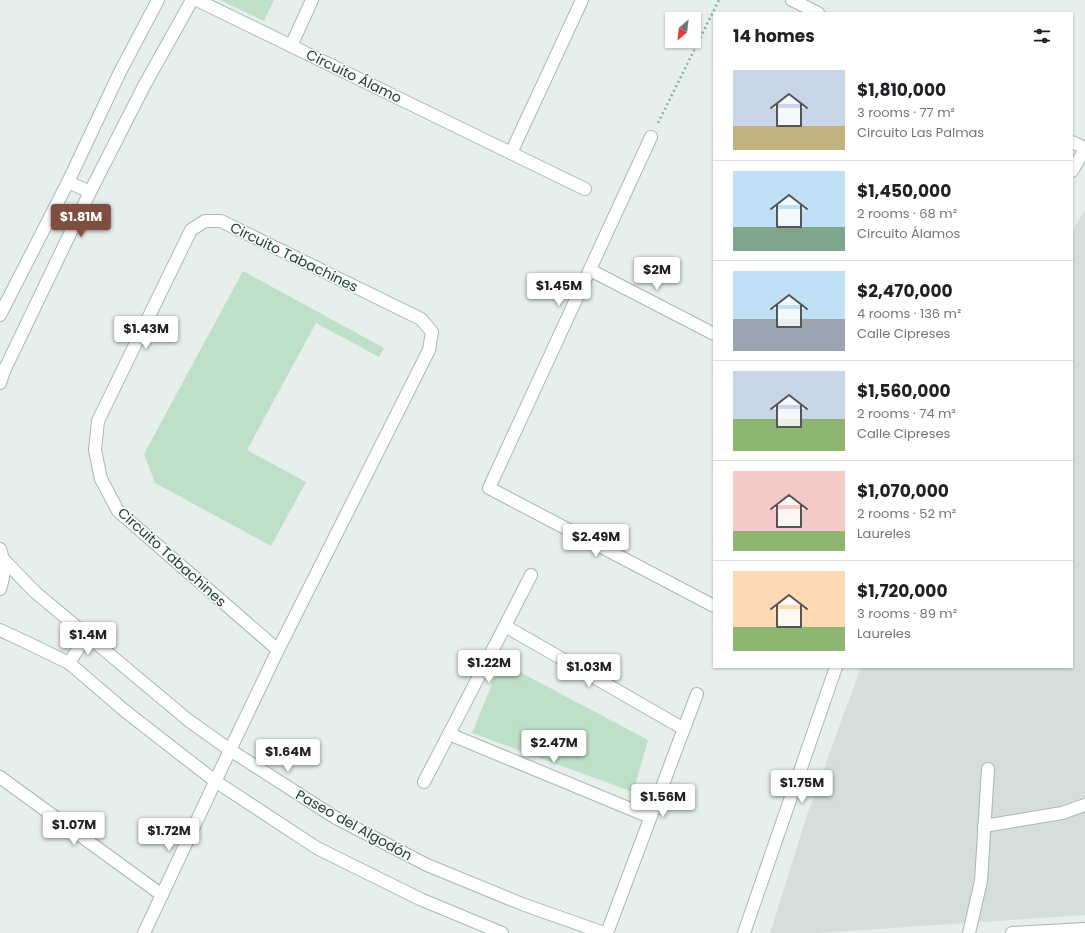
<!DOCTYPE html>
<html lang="en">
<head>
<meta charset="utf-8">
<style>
  body { margin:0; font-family:Poppins,sans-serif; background:#f6f6f6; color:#202124; height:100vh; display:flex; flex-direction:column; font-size:15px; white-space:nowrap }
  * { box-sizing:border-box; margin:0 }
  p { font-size:13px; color:#757577 }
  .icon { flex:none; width:22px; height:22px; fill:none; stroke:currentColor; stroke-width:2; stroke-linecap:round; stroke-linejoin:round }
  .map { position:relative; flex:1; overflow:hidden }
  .details { position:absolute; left:713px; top:12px; width:360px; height:656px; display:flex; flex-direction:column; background:#fff; border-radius:0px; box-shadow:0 1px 3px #0004 }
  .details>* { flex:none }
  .needle { width:26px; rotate:208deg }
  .buttons { position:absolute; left:665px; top:12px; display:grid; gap:8px }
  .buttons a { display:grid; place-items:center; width:36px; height:36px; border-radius:0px; background:#fff; box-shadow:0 1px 3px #0004; font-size:20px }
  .price { position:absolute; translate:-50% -34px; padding:0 9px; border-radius:4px; background:#fff; color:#222; font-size:13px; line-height:26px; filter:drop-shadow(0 1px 2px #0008) }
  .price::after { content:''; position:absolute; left:50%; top:24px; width:12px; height:9px; margin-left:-6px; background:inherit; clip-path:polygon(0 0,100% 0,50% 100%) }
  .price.on { background:#7f4e3f; color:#fff }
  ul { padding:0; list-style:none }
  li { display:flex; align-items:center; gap:12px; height:100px; padding:0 20px }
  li+li { border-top:1px solid #e0e0e0 }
  li span { display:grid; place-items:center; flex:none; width:112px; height:80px; border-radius:0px; color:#555 }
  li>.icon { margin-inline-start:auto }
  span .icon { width:48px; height:48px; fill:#fffc; stroke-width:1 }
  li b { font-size:17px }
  h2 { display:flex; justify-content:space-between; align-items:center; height:48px; padding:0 20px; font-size:17px }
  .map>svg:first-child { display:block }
  .built { fill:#d4dfda }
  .green { fill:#bfe0c8 }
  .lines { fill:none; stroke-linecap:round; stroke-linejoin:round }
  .minor-casing { stroke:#a8b8b2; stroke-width:14 }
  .path { stroke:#86b3a5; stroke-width:2.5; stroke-dasharray:2 3; stroke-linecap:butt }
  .minor { stroke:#fff; stroke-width:12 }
  .labels { text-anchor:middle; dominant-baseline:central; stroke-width:3; stroke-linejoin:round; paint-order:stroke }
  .street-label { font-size:14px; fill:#24423a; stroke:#f7fbf9 }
</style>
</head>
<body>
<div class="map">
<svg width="1085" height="933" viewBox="0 0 1085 933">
  <rect width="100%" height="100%" fill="#e6efeb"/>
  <path class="built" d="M1085 210V915L819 933H770L807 815 861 667H1072V231Z"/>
  <g class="green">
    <path d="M220 0H274L264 21Z"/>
    <path d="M243 271 384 348 379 357 316 323 247 450 306 482 271 546 155 483 144 454Z"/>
    <path d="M501 662 648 740 633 792 472 733Z"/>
  </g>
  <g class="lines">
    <defs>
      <g id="minor">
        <path d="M197 0 511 153 582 0"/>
        <path d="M792 0 818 13"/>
        <path d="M291 46 312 0"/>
        <path d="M651 137 489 488 714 606"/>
        <path d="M1072 142 1085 148"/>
        <path d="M511 153 585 189"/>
        <path d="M1072 171 1085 149"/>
        <path d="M68 182 90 192"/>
        <path d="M590 270 714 334"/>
        <path d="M0 315 68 182 119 74 158 0"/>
        <path d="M0 383 4 371 90 192 144 86 192 0"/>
        <path d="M0 549C5 564 5 574 0 589"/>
        <path d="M4 560 35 592 188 720 230 750 336 818 427 865 522 904 604 933"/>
        <path d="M505 626 684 729"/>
        <path d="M0 630 30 644 69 663 125 711 215 781 317 848 420 899 502 933"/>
        <path d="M69 663 87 635"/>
        <path d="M449 734 650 817"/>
        <path d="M0 777 162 895"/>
        <path d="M424 782 505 626 531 575"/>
        <path d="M984 826 1062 813 1085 805"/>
        <path d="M144 933 230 750 278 650 429 350 432 332 421 319 221 221H205L191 230 98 421 95 450 101 479 118 511 278 650"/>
        <path d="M607 933 697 694"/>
        <path d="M744 933 836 667"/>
        <path d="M969 933 981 881 988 769"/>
        <path d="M1012 933 1085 929"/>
      </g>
    </defs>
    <use href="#minor" class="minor-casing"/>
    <path class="path" d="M658 123 719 0"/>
    <use href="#minor" class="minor"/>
  </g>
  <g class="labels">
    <g class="street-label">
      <text transform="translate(354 76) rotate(26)">Circuito Álamo</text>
      <text transform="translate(294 257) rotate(26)">Circuito Tabachines</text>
      <text transform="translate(172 557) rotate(42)">Circuito Tabachines</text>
      <text transform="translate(354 825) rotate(29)">Paseo del Algodón</text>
    </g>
  </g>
</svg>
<div class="buttons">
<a><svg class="needle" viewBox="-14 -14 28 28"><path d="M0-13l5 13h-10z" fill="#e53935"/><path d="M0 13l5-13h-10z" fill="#757577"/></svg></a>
</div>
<b class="price on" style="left:81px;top:238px">$1.81M</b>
<b class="price" style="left:657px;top:291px">$2M</b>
<b class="price" style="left:559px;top:307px">$1.45M</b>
<b class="price" style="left:146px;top:350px">$1.43M</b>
<b class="price" style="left:596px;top:558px">$2.49M</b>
<b class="price" style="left:88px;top:656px">$1.4M</b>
<b class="price" style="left:489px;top:684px">$1.22M</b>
<b class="price" style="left:589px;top:688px">$1.03M</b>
<b class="price" style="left:554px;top:764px">$2.47M</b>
<b class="price" style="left:288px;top:773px">$1.64M</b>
<b class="price" style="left:802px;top:804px">$1.75M</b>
<b class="price" style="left:663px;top:818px">$1.56M</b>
<b class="price" style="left:74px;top:846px">$1.07M</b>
<b class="price" style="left:169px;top:852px">$1.72M</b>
<section class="details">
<h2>14 homes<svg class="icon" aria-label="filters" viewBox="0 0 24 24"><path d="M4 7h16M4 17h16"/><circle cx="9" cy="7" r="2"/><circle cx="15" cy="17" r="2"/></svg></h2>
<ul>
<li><span style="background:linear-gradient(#c9d6e8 70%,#c2b280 0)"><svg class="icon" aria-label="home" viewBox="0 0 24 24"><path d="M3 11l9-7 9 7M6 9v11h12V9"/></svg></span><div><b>$1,810,000</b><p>3 rooms · 77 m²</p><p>Circuito Las Palmas</p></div></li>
<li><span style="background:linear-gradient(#bfe0f5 70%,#7fa58c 0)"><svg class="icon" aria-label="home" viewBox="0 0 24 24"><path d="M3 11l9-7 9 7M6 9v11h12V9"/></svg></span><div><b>$1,450,000</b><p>2 rooms · 68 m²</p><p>Circuito Álamos</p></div></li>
<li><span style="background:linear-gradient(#bfe0f5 60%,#9aa5b1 0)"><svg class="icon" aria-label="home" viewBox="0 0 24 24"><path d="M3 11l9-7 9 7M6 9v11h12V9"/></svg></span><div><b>$2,470,000</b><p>4 rooms · 136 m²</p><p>Calle Cipreses</p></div></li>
<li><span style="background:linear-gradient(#c9d6e8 60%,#8fb573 0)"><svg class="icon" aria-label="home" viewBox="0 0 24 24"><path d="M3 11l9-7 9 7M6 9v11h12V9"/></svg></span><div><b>$1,560,000</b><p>2 rooms · 74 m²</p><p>Calle Cipreses</p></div></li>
<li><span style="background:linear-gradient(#f6c9c9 75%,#8fb573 0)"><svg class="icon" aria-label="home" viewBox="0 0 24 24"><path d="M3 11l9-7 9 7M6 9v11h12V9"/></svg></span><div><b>$1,070,000</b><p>2 rooms · 52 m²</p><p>Laureles</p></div></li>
<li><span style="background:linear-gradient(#ffd9b3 70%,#8fb573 0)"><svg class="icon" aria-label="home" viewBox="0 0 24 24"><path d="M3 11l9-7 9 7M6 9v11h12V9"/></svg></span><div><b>$1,720,000</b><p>3 rooms · 89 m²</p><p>Laureles</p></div></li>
</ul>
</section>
</div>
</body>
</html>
